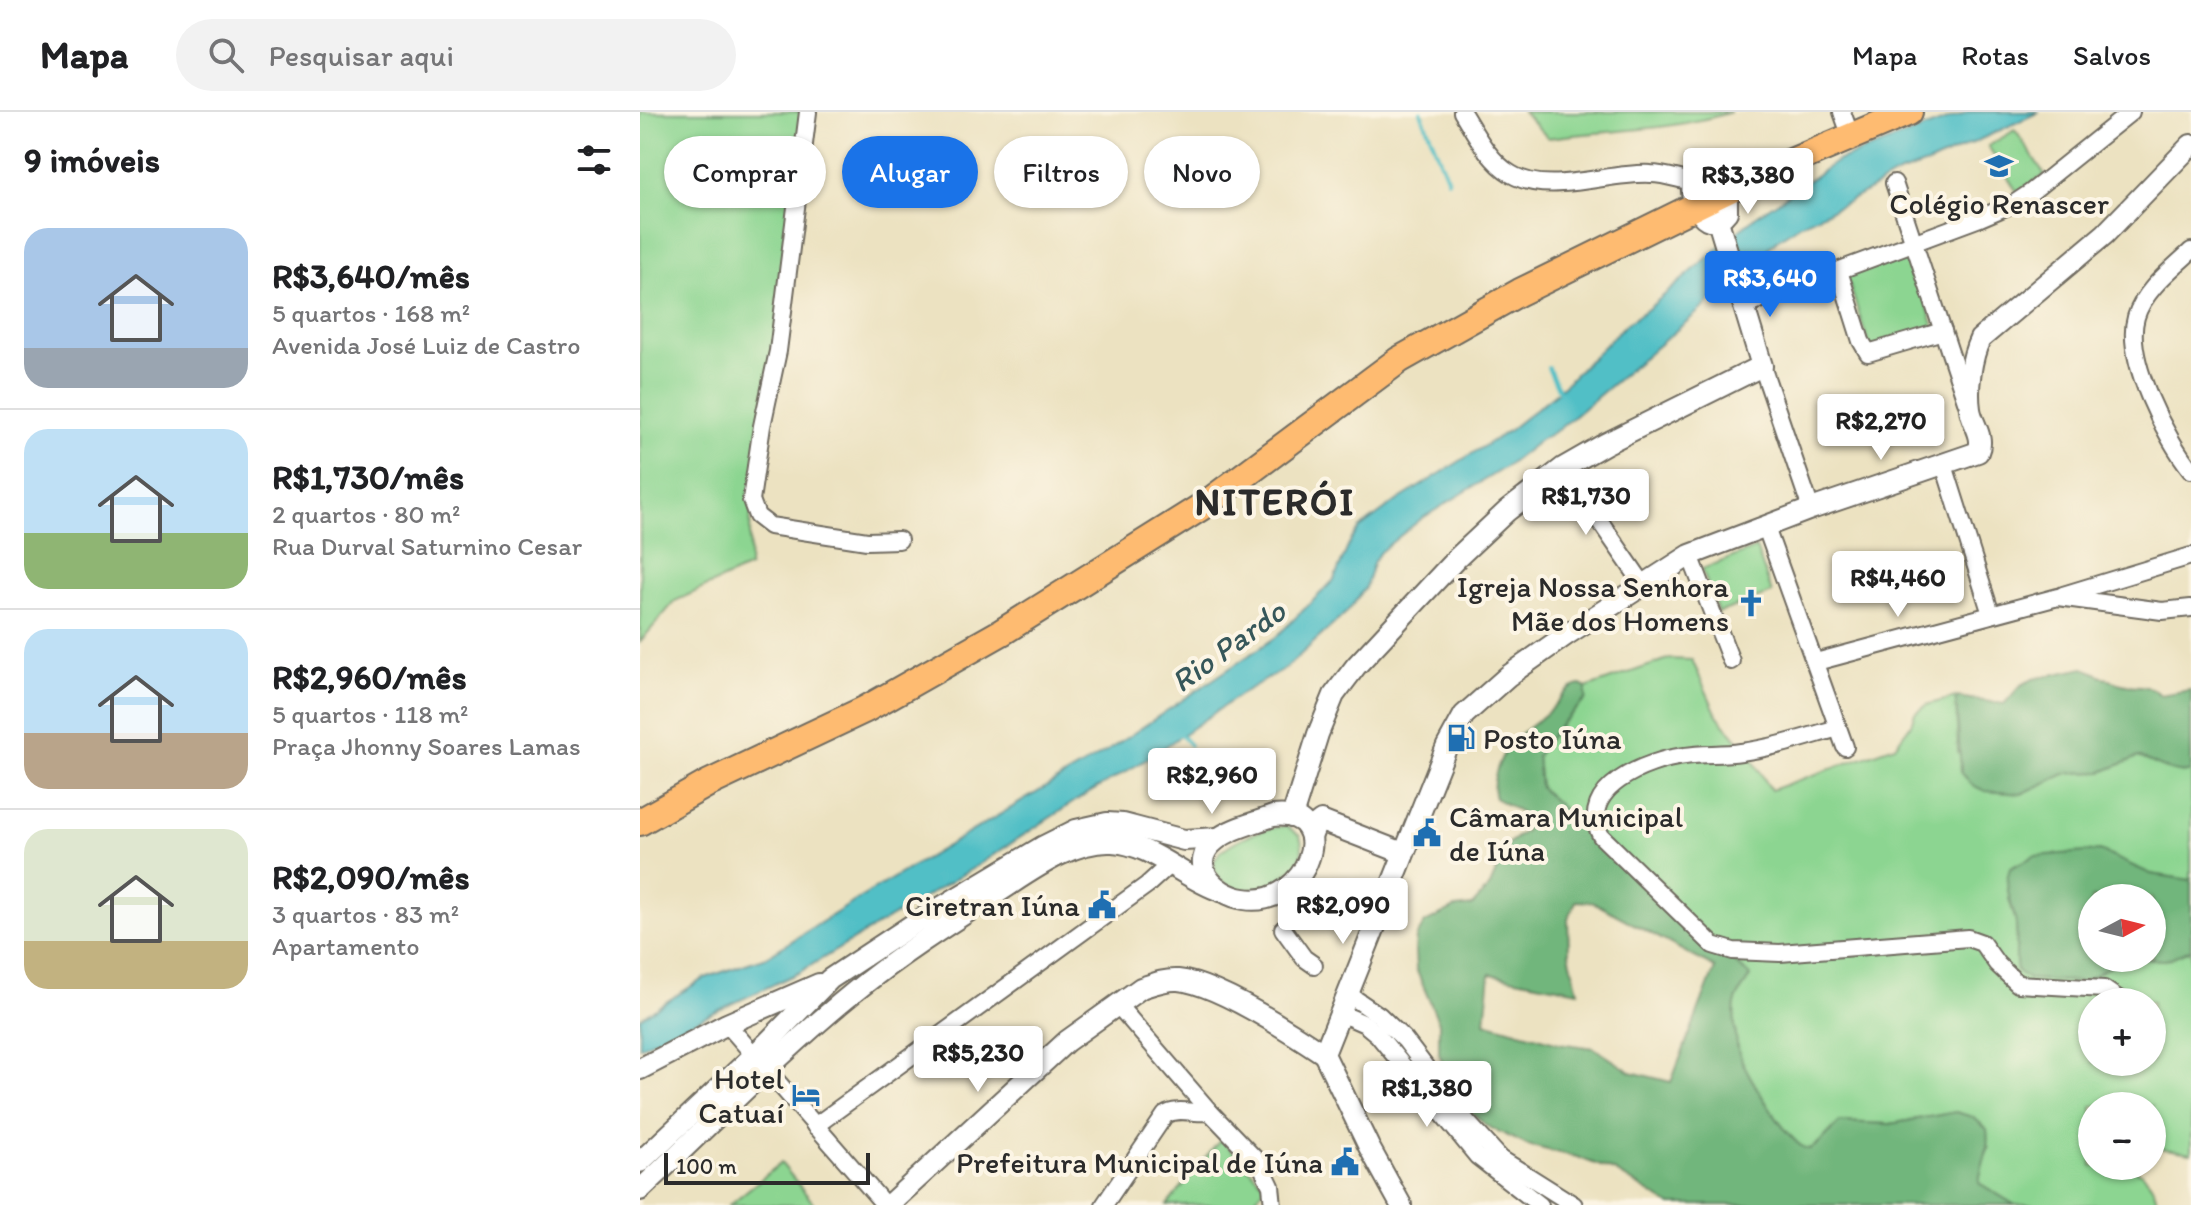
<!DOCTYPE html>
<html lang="pt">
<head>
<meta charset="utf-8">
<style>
  body { margin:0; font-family:Itim,sans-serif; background:#f2f2f2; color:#202124; height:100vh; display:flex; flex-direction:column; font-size:30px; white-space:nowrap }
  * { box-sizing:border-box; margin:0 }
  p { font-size:26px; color:#757577 }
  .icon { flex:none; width:44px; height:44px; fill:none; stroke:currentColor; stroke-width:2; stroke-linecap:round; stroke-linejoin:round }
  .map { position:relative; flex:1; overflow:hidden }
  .sheet { display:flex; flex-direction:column; background:#fff; width:640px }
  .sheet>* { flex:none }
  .banner { position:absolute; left:24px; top:24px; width:760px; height:72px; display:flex; gap:16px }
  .needle { width:52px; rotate:83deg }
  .buttons { position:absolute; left:1438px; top:772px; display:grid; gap:16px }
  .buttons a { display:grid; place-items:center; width:88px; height:88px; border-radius:50%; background:#fff; box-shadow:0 2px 6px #0004; font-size:40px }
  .scale { position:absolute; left:24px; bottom:20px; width:206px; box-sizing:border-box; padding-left:8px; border:4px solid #2b2b2b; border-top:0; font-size:22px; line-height:28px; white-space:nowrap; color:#2b2b2b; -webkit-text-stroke:6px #fcf5e5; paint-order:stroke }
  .price { position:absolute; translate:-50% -68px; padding:0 18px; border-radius:8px; background:#fff; color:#222; font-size:26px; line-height:52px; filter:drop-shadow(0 2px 4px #0008) }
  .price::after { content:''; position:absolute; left:50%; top:48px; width:24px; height:18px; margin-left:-12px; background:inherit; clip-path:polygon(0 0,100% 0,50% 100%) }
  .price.selected { background:#1a73e8; color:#fff }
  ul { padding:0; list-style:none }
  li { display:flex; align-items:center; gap:24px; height:200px; padding:0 24px }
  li+li { border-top:2px solid #e0e0e0 }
  li span { display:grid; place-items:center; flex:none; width:224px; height:160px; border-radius:24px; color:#555 }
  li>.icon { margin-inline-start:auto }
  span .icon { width:96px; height:96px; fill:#fffc; stroke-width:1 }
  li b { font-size:34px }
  h2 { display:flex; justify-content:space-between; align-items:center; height:96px; padding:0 24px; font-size:34px }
  .pill { padding:0 28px; border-radius:36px; background:#fff; box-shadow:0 2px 6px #0004; font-size:28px; line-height:72px }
  .pill.selected { background:#1a73e8; color:#fff }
  header { display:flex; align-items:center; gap:48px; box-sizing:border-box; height:112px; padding:0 40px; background:#fff; border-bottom:2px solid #e0e0e0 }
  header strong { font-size:38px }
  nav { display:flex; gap:44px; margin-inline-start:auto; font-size:28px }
  .search { width:560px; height:72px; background:#f2f2f2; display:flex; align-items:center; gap:20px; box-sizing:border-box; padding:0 28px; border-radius:44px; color:#757577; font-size:30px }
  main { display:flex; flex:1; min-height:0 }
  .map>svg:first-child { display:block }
  .green { fill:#8cd591; stroke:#5c805e; stroke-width:2; fill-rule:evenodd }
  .forest { fill:#71b67b; stroke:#4e7053; stroke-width:2; fill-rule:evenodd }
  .water { fill:#51bfc6; stroke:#3e7578; stroke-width:2 }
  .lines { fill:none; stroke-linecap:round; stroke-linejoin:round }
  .stream { stroke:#51bfc6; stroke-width:4 }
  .minor-casing { stroke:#6f6b60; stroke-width:20 }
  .tertiary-casing { stroke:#6f6b60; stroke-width:24 }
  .primary-casing { stroke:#6f6b60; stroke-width:30 }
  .minor { stroke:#fff; stroke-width:16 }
  .tertiary { stroke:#fff; stroke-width:20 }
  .primary { stroke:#febb71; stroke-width:26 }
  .labels { text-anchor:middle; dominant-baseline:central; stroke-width:8; stroke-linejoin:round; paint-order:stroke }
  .poi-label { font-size:30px; fill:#2b2b2b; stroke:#fcf5e5; text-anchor:end }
  .water-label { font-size:32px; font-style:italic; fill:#36575a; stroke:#fcf5e5 }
  .district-label { font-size:38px; font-weight:bold; letter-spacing:2px; fill:#2b2b2b; stroke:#fcf5e5 }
</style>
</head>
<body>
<header>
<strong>Mapa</strong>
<div class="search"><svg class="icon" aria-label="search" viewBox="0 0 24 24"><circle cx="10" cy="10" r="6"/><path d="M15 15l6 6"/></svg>Pesquisar aqui</div>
<nav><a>Mapa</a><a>Rotas</a><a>Salvos</a></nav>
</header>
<main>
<section class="sheet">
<h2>9 imóveis<svg class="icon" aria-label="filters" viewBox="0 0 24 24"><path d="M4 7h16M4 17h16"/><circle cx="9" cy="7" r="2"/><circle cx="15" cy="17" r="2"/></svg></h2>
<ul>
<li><span style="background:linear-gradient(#a9c7e8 75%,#9aa5b1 0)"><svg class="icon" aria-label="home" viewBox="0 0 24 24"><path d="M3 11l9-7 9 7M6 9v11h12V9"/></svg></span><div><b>R$3,640/mês</b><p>5 quartos · 168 m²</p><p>Avenida José Luiz de Castro</p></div></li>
<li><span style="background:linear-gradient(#bfe0f5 65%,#8fb573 0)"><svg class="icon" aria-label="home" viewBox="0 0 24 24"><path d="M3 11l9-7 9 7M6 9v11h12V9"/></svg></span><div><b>R$1,730/mês</b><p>2 quartos · 80 m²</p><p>Rua Durval Saturnino Cesar</p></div></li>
<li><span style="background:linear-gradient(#bfe0f5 65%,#b9a48a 0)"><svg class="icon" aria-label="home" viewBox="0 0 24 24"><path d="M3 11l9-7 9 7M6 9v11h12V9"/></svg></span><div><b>R$2,960/mês</b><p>5 quartos · 118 m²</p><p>Praça Jhonny Soares Lamas</p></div></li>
<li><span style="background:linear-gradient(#dfe7d0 70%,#c2b280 0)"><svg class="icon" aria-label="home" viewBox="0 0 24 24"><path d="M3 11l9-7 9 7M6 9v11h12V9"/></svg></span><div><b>R$2,090/mês</b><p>3 quartos · 83 m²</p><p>Apartamento</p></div></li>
</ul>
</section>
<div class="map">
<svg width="1551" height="1093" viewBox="0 0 1551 1093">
  <rect width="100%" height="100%" fill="#fcf5e5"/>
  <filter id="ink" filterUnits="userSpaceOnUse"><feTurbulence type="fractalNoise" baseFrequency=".0125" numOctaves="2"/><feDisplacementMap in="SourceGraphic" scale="16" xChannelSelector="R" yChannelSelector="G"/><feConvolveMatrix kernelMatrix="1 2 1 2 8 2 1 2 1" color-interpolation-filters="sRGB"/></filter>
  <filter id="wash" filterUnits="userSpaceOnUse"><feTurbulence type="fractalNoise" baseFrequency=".006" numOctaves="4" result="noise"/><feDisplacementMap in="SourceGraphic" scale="32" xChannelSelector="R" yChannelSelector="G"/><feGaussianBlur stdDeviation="1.8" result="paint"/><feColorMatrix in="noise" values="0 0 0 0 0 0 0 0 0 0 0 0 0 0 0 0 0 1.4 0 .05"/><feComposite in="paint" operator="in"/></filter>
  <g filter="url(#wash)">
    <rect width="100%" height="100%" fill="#ece2c1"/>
    <g class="green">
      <path d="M0 0H170L111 393 109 455 35 489 0 530Z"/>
      <path d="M883 0H1091C1031 19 969 18 908 26Z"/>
      <path d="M1375 18 1405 63 1377 80 1348 34Z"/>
      <path d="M1270 140 1294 215 1230 236 1207 165Z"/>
      <path d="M1116 436 1132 481 1078 501 1062 457Z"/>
      <path d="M1028 547 1052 548 1077 603 1109 642 1131 678 1255 634 1271 612 1275 601 1286 593 1316 585 1318 640 1381 682 1427 661 1462 660 1498 645C1514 650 1535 665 1551 659V768L1511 762 1369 787 1376 810 1377 859 1443 870 1472 853 1502 847 1526 848 1551 837V1041L1512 1035V994H1452V1054C1485 1054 1511 1052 1518 1093H1375L1339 1071 1341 1054 1349 1036 1316 1000 1250 1012 1200 1010C1193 1016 1175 1038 1168 1037 1150 1035 1105 959 1099 942 1096 933 1093 900 1095 892 1097 883 1105 872 1110 864L900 676 897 644 916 617 946 587V576ZM1452 890H1512V950H1452Z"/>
      <path d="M646 714 660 724C677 776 576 800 574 750 581 730 626 715 646 714Z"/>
      <path d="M581 1027 626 1074 610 1093H527Z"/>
      <path d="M141 1051 175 1093H89Z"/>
    </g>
    <g class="forest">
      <path d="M1444 556C1457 560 1468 569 1482 572 1497 576 1508 570 1520 583L1551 578V659C1535 665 1514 650 1498 645L1462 660 1427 661 1381 682 1345 679 1332 673 1321 660 1316 585 1364 592 1381 573 1393 567Z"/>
      <path d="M942 573 946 576V587L916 617 897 644 900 676 1110 864C1106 872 1097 883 1095 892 1093 900 1096 933 1099 942 1105 959 1150 1035 1168 1037 1175 1038 1193 1016 1200 1010L1250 1012 1316 1000 1333 1005 1347 1017C1350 1041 1342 1048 1339 1071L1375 1093H1030L974 1059 937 1045 887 1033 847 1014 821 991 810 971 799 941V911L776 857 775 839 776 825 785 811 815 796 832 794 850 774 868 732 886 718 882 701 855 686C850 671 859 646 870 633 880 620 896 611 908 600 919 590 926 574 942 573ZM936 789 953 790 1075 856 1031 970 991 960 954 936 919 931 845 910 850 862 938 879 929 842 928 807Z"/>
      <path d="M1460 739 1511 762 1551 768V837L1526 848 1502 847 1472 853 1443 870 1388 867 1377 859C1374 844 1378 829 1376 813 1374 794 1362 776 1370 756L1394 744ZM1452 786H1512V846H1452Z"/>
    </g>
    <path class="water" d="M1328 0H1399L1290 51 1258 62 1206 91 1161 112 1137 128 1083 179 919 317 900 328 867 354 781 407 740 440 734 449 725 476 708 499 647 555 604 580 509 646 437 688 335 755 158 861 0 935V906L65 866 126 845 231 779 467 639 636 525 694 468 710 430 720 416 758 388 868 319 916 281 986 212 1008 197 1115 105 1197 49Z"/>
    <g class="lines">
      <g class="stream">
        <path d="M781 0 808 68"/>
        <path d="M908 256 921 282"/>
        <path d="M538 620 550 633"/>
      </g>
    </g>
  </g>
  <g filter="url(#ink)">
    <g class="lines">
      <defs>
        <g id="minor">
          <path d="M168 0 138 239 122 314 111 388 117 404 130 414 227 429 259 428"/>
          <path d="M822 0C835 21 849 49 871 62 909 85 970 59 1011 62 1025 62 1040 68 1053 70"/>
          <path d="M1202 0 1211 25"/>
          <path d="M1254 71 1326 289"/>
          <path d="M1551 139C1531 158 1504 178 1496 205 1484 246 1526 327 1551 358"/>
          <path d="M1199 159 1221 229 1228 241 1303 219"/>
          <path d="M1103 194 1340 106 1375 91 1390 81 1491 0"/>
          <path d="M1122 254 1171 397"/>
          <path d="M1304 353 1351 502"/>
          <path d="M923 356 1003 472"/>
          <path d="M1125 413 1205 635"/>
          <path d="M1050 443 1091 549"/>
          <path d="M1423 483 1551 444"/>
          <path d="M1176 550 1418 485 1522 499 1551 496"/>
          <path d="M1198 616C1166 625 1134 636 1101 640 1082 643 1063 641 1045 644 1007 648 936 677 961 724L1073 833 1093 839 1140 841 1328 826 1342 831 1357 852 1378 872 1464 877 1483 890"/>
          <path d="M643 817 664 846 674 853"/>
          <path d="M708 882 739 903 765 928 828 1011 861 1047 934 1093"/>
          <path d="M477 892 570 1000 621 1053 631 1074 633 1093"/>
          <path d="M700 901 725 912 737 922 837 1044 900 1093"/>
          <path d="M87 912 243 1091"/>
          <path d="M175 1014 507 773 529 753"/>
          <path d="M464 1093 525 1003C537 995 555 1002 570 1000"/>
        </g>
        <g id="tertiary">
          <path d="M1062 64 1076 69 1087 89V100C1068 125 1047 89 1053 70Z"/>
          <path d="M633 704C702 696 669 797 604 787 575 783 545 752 576 728 591 716 615 711 633 704Z"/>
          <path d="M652 705 678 622 694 583 716 554 817 446 867 399 923 356 965 332 1122 254 1078 109"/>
          <path d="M671 725 676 713 681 709 763 741"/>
          <path d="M684 942 807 634 824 603 868 564 926 523 1050 443 1171 397 1338 340C1345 324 1332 312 1330 297 1327 276 1331 246 1340 227L1465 122 1551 33"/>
          <path d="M684 942 729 1035 761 1093"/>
          <path d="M0 957 87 912 179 872"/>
          <path d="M0 1050 128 930 190 867 278 809 402 735 436 718 467 711 483 712 544 728 578 726"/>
          <path d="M0 1078C71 1012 138 942 213 881 258 844 308 812 357 781 390 760 431 728 472 730 512 732 544 767 581 779"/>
          <path d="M253 1089 427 929 501 876C513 872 525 867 538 868 576 871 651 920 684 942"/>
        </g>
        <path id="primary" d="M0 710 67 672 226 597 362 520 566 392 759 248 880 180 1104 70 1269 0"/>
      </defs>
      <use href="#minor" class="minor-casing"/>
      <use href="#tertiary" class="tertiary-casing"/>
      <use href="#primary" class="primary-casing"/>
      <use href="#minor" class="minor"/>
      <use href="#tertiary" class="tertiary"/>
      <use href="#primary" class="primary"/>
    </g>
  </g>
  <defs>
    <symbol id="school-bare" viewBox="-9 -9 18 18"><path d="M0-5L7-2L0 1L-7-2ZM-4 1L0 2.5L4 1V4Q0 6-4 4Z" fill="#1f6fb2" stroke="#fcf5e5" stroke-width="2.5" paint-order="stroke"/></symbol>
    <symbol id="church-bare" viewBox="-9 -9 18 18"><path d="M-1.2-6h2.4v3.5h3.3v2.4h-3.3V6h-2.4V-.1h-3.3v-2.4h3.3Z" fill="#1f6fb2" stroke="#fcf5e5" stroke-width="2.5" paint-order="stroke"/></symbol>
    <symbol id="fuel-bare" viewBox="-9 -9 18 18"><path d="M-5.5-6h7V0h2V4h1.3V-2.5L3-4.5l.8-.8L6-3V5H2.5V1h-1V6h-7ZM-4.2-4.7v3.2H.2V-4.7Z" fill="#1f6fb2" stroke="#fcf5e5" stroke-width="2.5" paint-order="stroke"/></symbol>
    <symbol id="civic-bare" viewBox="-9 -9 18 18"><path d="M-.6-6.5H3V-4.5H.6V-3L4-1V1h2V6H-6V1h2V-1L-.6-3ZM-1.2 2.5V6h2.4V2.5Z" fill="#1f6fb2" stroke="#fcf5e5" stroke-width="2.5" paint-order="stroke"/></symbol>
    <symbol id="hotel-bare" viewBox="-9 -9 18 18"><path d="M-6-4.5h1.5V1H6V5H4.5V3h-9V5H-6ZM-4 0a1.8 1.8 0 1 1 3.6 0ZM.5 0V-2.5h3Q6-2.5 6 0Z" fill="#1f6fb2" stroke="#fcf5e5" stroke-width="2.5" paint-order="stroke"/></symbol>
  </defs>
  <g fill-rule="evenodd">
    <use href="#school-bare" x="1339" y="34" width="40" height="40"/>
    <use href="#church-bare" x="1091" y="471" width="40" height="40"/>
    <use href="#fuel-bare" x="801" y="606" width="40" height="40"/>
    <use href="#civic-bare" x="767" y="701" width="40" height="40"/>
    <use href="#civic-bare" x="442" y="773" width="40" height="40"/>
    <use href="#hotel-bare" x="146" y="963" width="40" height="40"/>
    <use href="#civic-bare" x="685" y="1030" width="40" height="40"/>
  </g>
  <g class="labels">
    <g class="poi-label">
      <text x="1359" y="91" text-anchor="middle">Colégio Renascer</text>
      <text x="1089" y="474">Igreja Nossa Senhora<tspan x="1089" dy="34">Mãe dos Homens</tspan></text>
      <text x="843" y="626" text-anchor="start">Posto Iúna</text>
      <text x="809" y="704" text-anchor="start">Câmara Municipal<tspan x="809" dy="34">de Iúna</tspan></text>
      <text x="440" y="793">Ciretran Iúna</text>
      <text x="144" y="966">Hotel<tspan x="144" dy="34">Catuaí</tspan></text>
      <text x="683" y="1050">Prefeitura Municipal de Iúna</text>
    </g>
    <g class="water-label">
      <text transform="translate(588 534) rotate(-36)">Rio Pardo</text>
    </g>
    <g class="district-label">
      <text x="635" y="390">NITERÓI</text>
    </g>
  </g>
</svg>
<div class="buttons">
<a><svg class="needle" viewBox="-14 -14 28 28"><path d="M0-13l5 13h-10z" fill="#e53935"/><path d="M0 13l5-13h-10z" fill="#757577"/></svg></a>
<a>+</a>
<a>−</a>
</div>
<div class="scale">100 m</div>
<b class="price" style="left:1108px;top:104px">R$3,380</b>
<b class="price selected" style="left:1130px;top:207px">R$3,640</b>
<b class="price" style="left:1241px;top:350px">R$2,270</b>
<b class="price" style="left:946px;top:425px">R$1,730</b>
<b class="price" style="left:1258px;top:507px">R$4,460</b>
<b class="price" style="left:572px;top:704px">R$2,960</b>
<b class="price" style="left:703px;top:834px">R$2,090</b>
<b class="price" style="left:338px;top:982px">R$5,230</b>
<b class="price" style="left:787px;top:1017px">R$1,380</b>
<div class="banner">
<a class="pill">Comprar</a>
<a class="pill selected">Alugar</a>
<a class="pill">Filtros</a>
<a class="pill">Novo</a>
</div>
</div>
</main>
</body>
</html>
